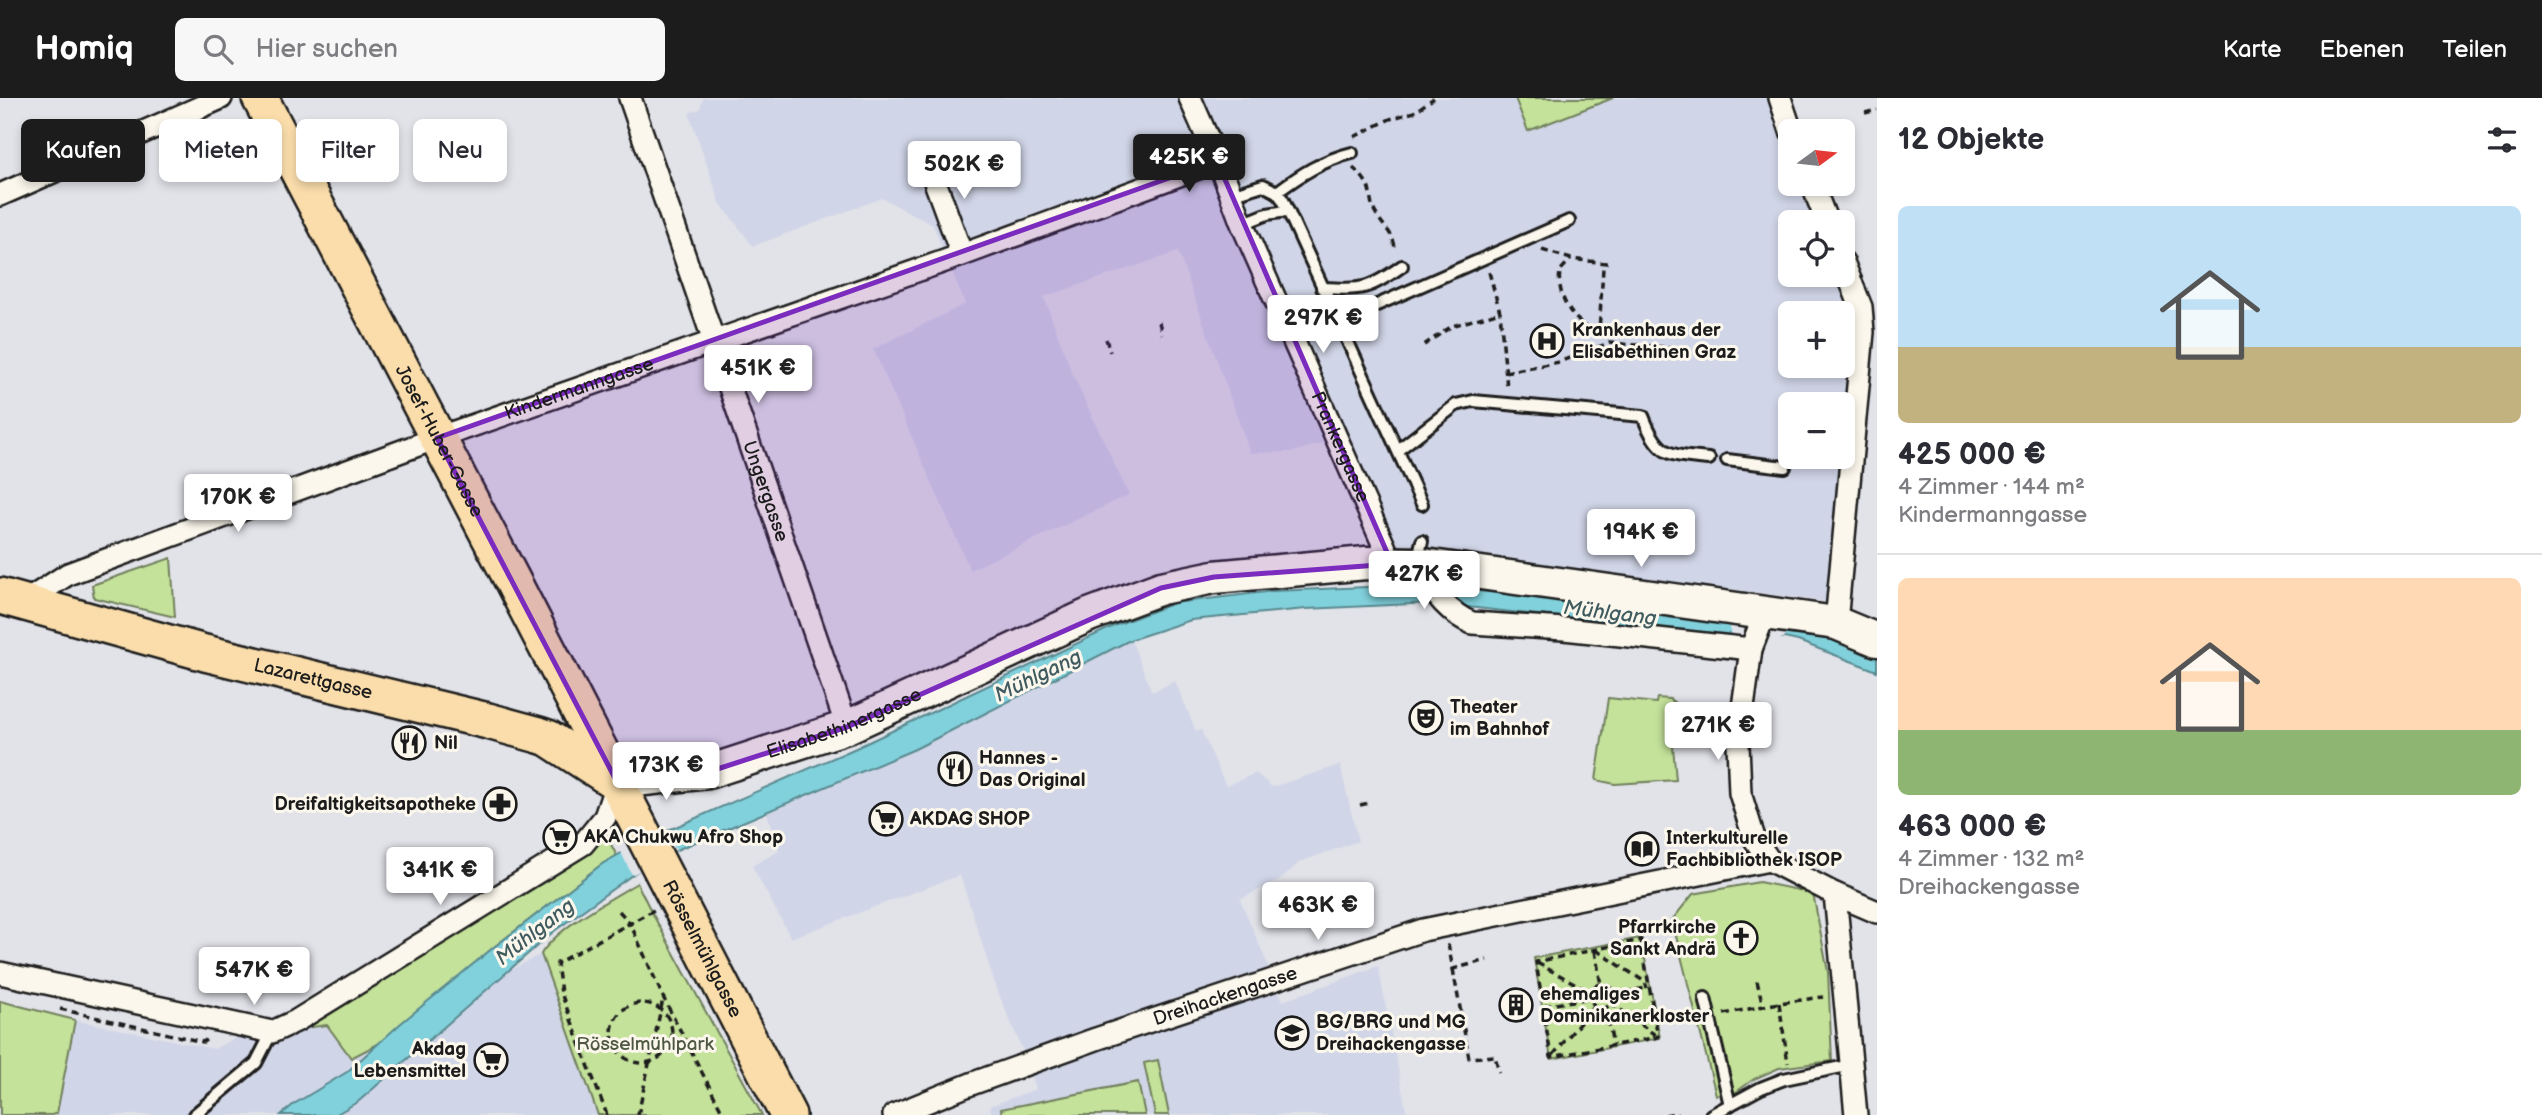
<!DOCTYPE html>
<html lang="de">
<head>
<meta charset="utf-8">
<style>
  body { margin:0; font-family:"Balsamiq Sans",sans-serif; background:#f7f7f7; color:#2b2b33; height:100vh; display:flex; flex-direction:column; font-size:26px; white-space:nowrap }
  * { box-sizing:border-box; margin:0 }
  p { font-size:23px; color:#7c7c81 }
  .icon { flex:none; width:38px; height:38px; fill:none; stroke:currentColor; stroke-width:2; stroke-linecap:round; stroke-linejoin:round }
  .map { position:relative; flex:1; overflow:hidden }
  .panel { display:flex; flex-direction:column; background:#fff; width:665px }
  .panel>* { flex:none }
  .top-card { position:absolute; left:21px; top:21px; width:665px; height:63px; display:flex; gap:14px }
  .needle { width:46px; rotate:75deg }
  .tools { position:absolute; left:1778px; top:21px; display:grid; gap:14px }
  .tools a { display:grid; place-items:center; width:77px; height:77px; border-radius:10px; background:#fff; box-shadow:0 4px 10px #0003; font-size:35px }
  .price { position:absolute; translate:-50% -60px; padding:0 16px; border-radius:7px; background:#fff; color:#222; font-size:23px; line-height:46px; filter:drop-shadow(0 2px 4px #0008) }
  .price::after { content:''; position:absolute; left:50%; top:42px; width:21px; height:16px; margin-left:-10px; background:inherit; clip-path:polygon(0 0,100% 0,50% 100%) }
  .price.selected { background:#1c1c1c; color:#fff }
  ul { padding:0; list-style:none }
  li { display:grid; align-content:center; gap:14px; height:371px; padding:0 21px }
  li+li { border-top:2px solid #e1e1e2 }
  li span { display:grid; place-items:center; height:217px; border-radius:10px; color:#555 }
  li>.icon { margin-inline-start:auto }
  span .icon { width:126px; height:126px; fill:#fffc; stroke-width:1 }
  li b { font-size:30px }
  h2 { display:flex; justify-content:space-between; align-items:center; height:84px; padding:0 21px; font-size:30px }
  .tag { padding:0 24px; border-radius:10px; background:#fff; box-shadow:0 4px 10px #0003; font-size:24px; line-height:63px }
  .tag.selected { background:#1c1c1c; color:#fff }
  header { display:flex; align-items:center; gap:42px; box-sizing:border-box; height:98px; padding:0 35px; background:#1c1c1c; color:#fff }
  header strong { font-size:33px }
  nav { display:flex; gap:38px; margin-inline-start:auto; font-size:24px }
  .search { width:490px; height:63px; background:#f7f7f7; display:flex; align-items:center; gap:18px; box-sizing:border-box; padding:0 24px; border-radius:10px; color:#7c7c81; font-size:26px }
  main { display:flex; flex:1; min-height:0 }
  .map>svg:first-child { display:block }
  .built { fill:#d0d5e7; fill-rule:evenodd }
  .green { fill:#c4e29a; stroke:#707f5b; stroke-width:2 }
  .water { fill:#81d1dc; stroke:#59898f; stroke-width:2 }
  .pier { fill:#e2e3e9 }
  .lines { fill:none; stroke-linecap:round; stroke-linejoin:round }
  .lane-casing { stroke:#1c1c1c; stroke-width:16 }
  .street-casing { stroke:#1c1c1c; stroke-width:26 }
  .secondary-casing { stroke:#1c1c1c; stroke-width:37 }
  .primary-casing { stroke:#1c1c1c; stroke-width:40 }
  .path { stroke:#1c1c1c; stroke-width:3.5; stroke-dasharray:7 5; stroke-linecap:butt }
  .lane { stroke:#fbf7ec; stroke-width:10 }
  .street { stroke:#fbf7ec; stroke-width:21 }
  .secondary { stroke:#fbf7ec; stroke-width:32 }
  .primary { stroke:#faddab; stroke-width:35 }
  .marked { fill:#7b2cbf; fill-opacity:0.2; stroke:#7b2cbf; stroke-width:5; stroke-linejoin:round }
  .labels { text-anchor:middle; dominant-baseline:central; stroke-width:6; stroke-linejoin:round; paint-order:stroke }
  .poi-label { font-size:19px; font-weight:bold; fill:#1c1c1c; stroke:#fbf7ec; text-anchor:start }
  .street-label { font-size:19px; fill:#1c1c1c; stroke:#fbf7ec }
  .park-label { font-size:19px; fill:#4e5742; stroke:#fbf7ec }
  .water-label { font-size:21px; font-style:italic; fill:#3f5b5f; stroke:#fbf7ec }
</style>
</head>
<body>
<header>
<strong>Homiq</strong>
<div class="search"><svg class="icon" aria-label="search" viewBox="0 0 24 24"><circle cx="10" cy="10" r="6"/><path d="M15 15l6 6"/></svg>Hier suchen</div>
<nav><a>Karte</a><a>Ebenen</a><a>Teilen</a></nav>
</header>
<main>
<div class="map">
<svg width="1877" height="1017" viewBox="0 0 1877 1017">
  <rect width="100%" height="100%" fill="#e2e3e9"/>
  <filter id="ink" filterUnits="userSpaceOnUse"><feTurbulence type="fractalNoise" baseFrequency=".0143" numOctaves="2"/><feDisplacementMap in="SourceGraphic" scale="14" xChannelSelector="R" yChannelSelector="G"/><feConvolveMatrix kernelMatrix="1 2 1 2 8 2 1 2 1" color-interpolation-filters="sRGB"/></filter>
  <g filter="url(#ink)">
    <g class="built">
      <path d="M703 0H1773L1790 49V86H1804L1819 124H1790V177H1838L1854 218 1848 332 1828 504 1430 451 1420 453 1399 448 1392 442 1346 333 1327 344 1293 354 1250 355 1178 154 1044 199 1073 277 1129 397 970 472 873 251 965 206 933 127 882 100 753 148 720 105 689 15 700 11ZM1790 215H1843V268H1790ZM1790 306H1843V359H1790Z"/>
      <path d="M1131 542 1152 594 1175 583 1196 633 1201 632 1226 688 1256 675 1272 689 1340 667 1358 743 1300 764 1278 783 1240 801 1283 903 1378 868 1407 1017H992L990 1008 1036 991 1023 953 997 892 960 777 791 840 752 768 779 753 767 715 915 651 966 624 996 611Z"/>
      <path d="M541 856 598 1017H52L57 1014 75 922 214 951 243 936 327 927 352 959Z"/>
    </g>
    <g class="green">
      <path d="M1515 0H1613L1528 33Z"/>
      <path d="M171 460 175 519 94 500 92 487Z"/>
      <path d="M1608 600 1656 605 1657 600 1670 601 1675 605 1676 611 1693 609 1696 635 1672 637 1676 682 1615 686 1596 682Z"/>
      <path d="M605 735 617 758 602 766 494 849 380 945 351 960 327 927 297 931Z"/>
      <path d="M1759 784 1813 795 1828 874 1832 963 1779 970 1754 981 1736 994 1716 997 1672 822 1693 796Z"/>
      <path d="M637 785 651 813 762 1017H598L541 856C558 829 609 802 637 785Z"/>
      <path d="M1641 840 1660 940 1551 961 1534 860Z"/>
      <path d="M0 903 75 922 57 1015 52 1017H0Z"/>
      <path d="M1158 962 1169 1017H1155L1144 965Z"/>
      <path d="M1138 984 1145 1017H1002L1001 1011Z"/>
    </g>
    <path class="water" d="M1413 487 1594 504 1799 527 1877 557V573L1798 543 1780 539 1723 538 1433 505 1306 511 1191 522 1130 542 915 651 653 762 553 834 359 1003 335 1017H281L294 1006 347 974 400 926 494 849 602 766 639 745 856 650 1116 527 1174 505 1274 493Z"/>
    <g class="pier">
      <path d="M1728 519 1789 526 1784 540H1731Z"/>
      <path d="M665 731 676 752 632 777 620 752Z"/>
    </g>
    <g class="lines">
      <defs>
        <g id="lane">
          <path d="M1277 94C1300 77 1323 62 1352 55"/>
          <path d="M1231 97 1263 87 1277 94 1283 102 1422 406"/>
          <path d="M1242 126 1267 116 1287 113"/>
          <path d="M1322 190C1362 192 1369 192 1402 168"/>
          <path d="M1338 224 1569 123"/>
          <path d="M1398 352 1456 307 1473 303 1643 318C1659 359 1668 357 1709 361"/>
          <path d="M1727 362 1785 369"/>
          <path d="M1417 464 1422 443"/>
          <path d="M1705 900 1730 1007"/>
          <path d="M194 1017 256 965 272 934"/>
          <path d="M1711 1017 1761 990 1784 981 1851 967"/>
        </g>
        <g id="street">
          <path id="s1" d="M630 0 847 629"/>
          <path id="s2" d="M1190 0 1224 78 1242 126 1392 466"/>
          <path d="M1780 0 1791 33"/>
          <path d="M927 62 962 157"/>
          <path d="M1812 86 1827 124"/>
          <path d="M0 97 221 0"/>
          <path d="M1417 466C1429 489 1447 515 1472 525L1564 531 1751 551"/>
          <path id="s3" d="M25 504 68 476 437 340 962 157 1217 63"/>
          <path d="M1765 515 1751 551 1738 646 1740 695 1754 740 1769 762 1835 796 1877 814"/>
          <path d="M1836 525 1863 234 1861 209 1843 164"/>
          <path d="M1835 796 1856 1017"/>
          <path d="M0 875 272 934 296 923 583 746 605 719 617 684"/>
          <path id="s4" d="M894 1017 971 986 1096 941 1423 832 1769 762"/>
        </g>
        <g id="secondary">
          <path id="s5" d="M617 684 708 674 847 629 1089 517 1161 490 1214 479 1366 465 1417 466 1836 525 1877 542"/>
        </g>
        <g id="primary">
          <path id="s6" d="M260 0 511 480 788 1017"/>
          <path id="s7" d="M0 498 205 555 488 623 539 637 548 640 614 683"/>
        </g>
      </defs>
      <use href="#lane" class="lane-casing"/>
      <use href="#street" class="street-casing"/>
      <use href="#secondary" class="secondary-casing"/>
      <use href="#primary" class="primary-casing"/>
      <g class="path">
        <path d="M1865 15 1877 12"/>
        <path d="M1354 39 1390 21 1414 14 1434 0"/>
        <path d="M1353 70C1379 92 1364 99 1378 119 1386 132 1395 137 1395 153"/>
        <path d="M1542 152 1571 161 1606 165 1603 170 1599 234C1573 227 1556 198 1560 173L1571 161"/>
        <path d="M1489 174 1500 214 1507 290"/>
        <path d="M1159 224 1162 236"/>
        <path d="M1106 241 1110 254"/>
        <path d="M1424 247 1452 228 1500 214"/>
        <path d="M1505 274 1559 264 1609 245 1690 251"/>
        <path d="M1360 707 1369 705"/>
        <path d="M619 813 630 825 663 899 724 1017"/>
        <path d="M1641 842 1658 939 1551 959 1536 864Z"/>
        <path d="M1448 846 1453 871 1487 862"/>
        <path d="M1596 852 1645 884 1647 890"/>
        <path d="M1595 853 1601 887"/>
        <path d="M1537 865 1591 894"/>
        <path d="M1453 871 1469 960 1495 958 1499 974"/>
        <path d="M1757 883 1763 908"/>
        <circle cx="1602" cy="898" r="12"/>
        <path d="M1613 896 1646 890"/>
        <circle cx="642" cy="935" r="30"/>
        <path d="M1611 905 1658 939"/>
        <path d="M1779 905 1788 965"/>
        <path d="M1544 908 1590 900"/>
        <path d="M1606 910 1613 947"/>
        <path d="M60 911 203 944 206 942"/>
        <path d="M1724 916 1779 905 1823 899"/>
        <path d="M1553 957 1594 908"/>
        <path d="M607 1017 561 895 557 865 654 812"/>
        <path d="M638 1017 663 901"/>
        <path d="M1665 1017 1676 1015 1678 1017"/>
      </g>
      <use href="#lane" class="lane"/>
      <use href="#street" class="street"/>
      <use href="#secondary" class="secondary"/>
      <use href="#primary" class="primary"/>
    </g>
  </g>
  <path class="marked" d="M1217 63 1392 466 1214 479 1161 490 847 629 708 674 617 684 437 340Z"/>
  <defs>
    <symbol id="hospital-ring" viewBox="-11 -11 22 22"><circle r="9.5" fill="#fbf7ec" stroke="#1c1c1c" stroke-width="1.5"/><path d="M-5-5h3v3.5h4V-5h3V5h-3V1.5h-4V5h-3Z" fill="#1c1c1c"/></symbol>
    <symbol id="theatre-ring" viewBox="-11 -11 22 22"><circle r="9.5" fill="#fbf7ec" stroke="#1c1c1c" stroke-width="1.5"/><path d="M-5-5.5Q0-4 5-5.5V0Q5 5 0 6Q-5 5-5 0ZM-3.3-2.5H-1v1.5H-3.3ZM1-2.5H3.3v1.5H1ZM-2.8 1Q0 5.5 2.8 1Z" fill="#1c1c1c"/></symbol>
    <symbol id="restaurant-ring" viewBox="-11 -11 22 22"><circle r="9.5" fill="#fbf7ec" stroke="#1c1c1c" stroke-width="1.5"/><path d="M-5-6h1v4h1v-4h1v4h1v-4h1v5L-1.5 .5V6h-2V.5L-5-1ZM5-6V6H3V1.5H1.5Q1.5-4 5-6Z" fill="#1c1c1c"/></symbol>
    <symbol id="pharmacy-ring" viewBox="-11 -11 22 22"><circle r="9.5" fill="#fbf7ec" stroke="#1c1c1c" stroke-width="1.5"/><path d="M-2-6h4v4h4v4h-4v4h-4v-4h-4v-4h4Z" fill="#1c1c1c"/></symbol>
    <symbol id="supermarket-ring" viewBox="-11 -11 22 22"><circle r="9.5" fill="#fbf7ec" stroke="#1c1c1c" stroke-width="1.5"/><path d="M-6-5.5h2.5l.6 2H6L4.5 2H-2.5L-4.4-4H-6ZM-1.5 3.2a1.3 1.3 0 1 0 .1 0ZM3 3.2a1.3 1.3 0 1 0 .1 0Z" fill="#1c1c1c"/></symbol>
    <symbol id="library-ring" viewBox="-11 -11 22 22"><circle r="9.5" fill="#fbf7ec" stroke="#1c1c1c" stroke-width="1.5"/><path d="M-6-4Q-3-5.5-.7-3.5V5Q-3 3-6 4ZM6-4Q3-5.5 .7-3.5V5Q3 3 6 4Z" fill="#1c1c1c"/></symbol>
    <symbol id="church-ring" viewBox="-11 -11 22 22"><circle r="9.5" fill="#fbf7ec" stroke="#1c1c1c" stroke-width="1.5"/><path d="M-1.2-6h2.4v3.5h3.3v2.4h-3.3V6h-2.4V-.1h-3.3v-2.4h3.3Z" fill="#1c1c1c"/></symbol>
    <symbol id="building-ring" viewBox="-11 -11 22 22"><circle r="9.5" fill="#fbf7ec" stroke="#1c1c1c" stroke-width="1.5"/><path d="M-4-6H4V6H1V3H-1V6H-4ZM-2.5-4.3h1.7v1.8h-1.7ZM.8-4.3h1.7v1.8H.8ZM-2.5-1h1.7V.8h-1.7ZM.8-1h1.7V.8H.8Z" fill="#1c1c1c"/></symbol>
    <symbol id="school-ring" viewBox="-11 -11 22 22"><circle r="9.5" fill="#fbf7ec" stroke="#1c1c1c" stroke-width="1.5"/><path d="M0-5L7-2L0 1L-7-2ZM-4 1L0 2.5L4 1V4Q0 6-4 4Z" fill="#1c1c1c"/></symbol>
  </defs>
  <g fill-rule="evenodd">
    <use href="#hospital-ring" x="1528" y="224" width="38" height="38"/>
    <use href="#theatre-ring" x="1407" y="601" width="38" height="38"/>
    <use href="#restaurant-ring" x="390" y="626" width="38" height="38"/>
    <use href="#restaurant-ring" x="936" y="652" width="38" height="38"/>
    <use href="#pharmacy-ring" x="481" y="687" width="38" height="38"/>
    <use href="#supermarket-ring" x="867" y="702" width="38" height="38"/>
    <use href="#supermarket-ring" x="541" y="720" width="38" height="38"/>
    <use href="#library-ring" x="1623" y="732" width="38" height="38"/>
    <use href="#church-ring" x="1722" y="821" width="38" height="38"/>
    <use href="#building-ring" x="1497" y="888" width="38" height="38"/>
    <use href="#school-ring" x="1273" y="916" width="38" height="38"/>
    <use href="#supermarket-ring" x="472" y="943" width="38" height="38"/>
  </g>
  <g class="labels">
    <g class="poi-label">
      <text x="1572" y="232">Krankenhaus der<tspan x="1572" dy="22">Elisabethinen Graz</tspan></text>
      <text x="1450" y="609">Theater<tspan x="1450" dy="22">im Bahnhof</tspan></text>
      <text x="434" y="645">Nil</text>
      <text x="979" y="660">Hannes -<tspan x="979" dy="22">Das Original</tspan></text>
      <text x="476" y="706" text-anchor="end">Dreifaltigkeitsapotheke</text>
      <text x="910" y="721">AKDAG SHOP</text>
      <text x="584" y="739">AKA Chukwu Afro Shop</text>
      <text x="1666" y="740">Interkulturelle<tspan x="1666" dy="22">Fachbibliothek ISOP</tspan></text>
      <text x="1716" y="829" text-anchor="end">Pfarrkirche<tspan x="1716" dy="22">Sankt Andrä</tspan></text>
      <text x="1540" y="896">ehemaliges<tspan x="1540" dy="22">Dominikanerkloster</tspan></text>
      <text x="1316" y="924">BG/BRG und MG<tspan x="1316" dy="22">Dreihackengasse</tspan></text>
      <text x="466" y="951" text-anchor="end">Akdag<tspan x="466" dy="22">Lebensmittel</tspan></text>
    </g>
    <g class="street-label">
      <text stroke="none"><textPath href="#s3" startOffset="595">Kindermanngasse</textPath></text>
      <text stroke="none"><textPath href="#s6" startOffset="387">Josef-Huber-Gasse</textPath></text>
      <text stroke="none"><textPath href="#s2" startOffset="380">Prankergasse</textPath></text>
      <text stroke="none"><textPath href="#s1" startOffset="416">Ungergasse</textPath></text>
      <text stroke="none"><textPath href="#s7" startOffset="324">Lazarettgasse</textPath></text>
      <text stroke="none"><textPath href="#s5" startOffset="236">Elisabethinergasse</textPath></text>
      <text stroke="none"><textPath href="#s6" startOffset="959">Rösselmühlgasse</textPath></text>
      <text stroke="none"><textPath href="#s4" startOffset="352">Dreihackengasse</textPath></text>
    </g>
    <g class="park-label">
      <text x="645" y="946">Rösselmühlpark</text>
    </g>
    <g class="water-label">
      <text transform="translate(1610 515) rotate(7)">Mühlgang</text>
      <text transform="translate(1038 578) rotate(-26)">Mühlgang</text>
      <text transform="translate(535 834) rotate(-38)">Mühlgang</text>
    </g>
  </g>
</svg>
<div class="tools">
<a><svg class="needle" viewBox="-14 -14 28 28"><path d="M0-13l5 13h-10z" fill="#e53935"/><path d="M0 13l5-13h-10z" fill="#7c7c81"/></svg></a>
<a><svg class="icon" aria-label="locate" viewBox="0 0 24 24"><circle cx="12" cy="12" r="6"/><path d="M12 2v4M12 18v4M2 12h4M18 12h4"/></svg></a>
<a>+</a>
<a>−</a>
</div>
<b class="price selected" style="left:1189px;top:96px">425K €</b>
<b class="price" style="left:964px;top:103px">502K €</b>
<b class="price" style="left:1323px;top:257px">297K €</b>
<b class="price" style="left:758px;top:307px">451K €</b>
<b class="price" style="left:238px;top:436px">170K €</b>
<b class="price" style="left:1641px;top:471px">194K €</b>
<b class="price" style="left:1424px;top:513px">427K €</b>
<b class="price" style="left:1718px;top:664px">271K €</b>
<b class="price" style="left:666px;top:704px">173K €</b>
<b class="price" style="left:440px;top:809px">341K €</b>
<b class="price" style="left:1318px;top:844px">463K €</b>
<b class="price" style="left:254px;top:909px">547K €</b>
<div class="top-card">
<a class="tag selected">Kaufen</a>
<a class="tag">Mieten</a>
<a class="tag">Filter</a>
<a class="tag">Neu</a>
</div>
</div>
<section class="panel">
<h2>12 Objekte<svg class="icon" aria-label="filters" viewBox="0 0 24 24"><path d="M4 7h16M4 17h16"/><circle cx="9" cy="7" r="2"/><circle cx="15" cy="17" r="2"/></svg></h2>
<ul>
<li><span style="background:linear-gradient(#bfe0f5 65%,#c2b280 0)"><svg class="icon" aria-label="home" viewBox="0 0 24 24"><path d="M3 11l9-7 9 7M6 9v11h12V9"/></svg></span><div><b>425 000 €</b><p>4 Zimmer · 144 m²</p><p>Kindermanngasse</p></div></li>
<li><span style="background:linear-gradient(#ffd9b3 70%,#8fb573 0)"><svg class="icon" aria-label="home" viewBox="0 0 24 24"><path d="M3 11l9-7 9 7M6 9v11h12V9"/></svg></span><div><b>463 000 €</b><p>4 Zimmer · 132 m²</p><p>Dreihackengasse</p></div></li>
</ul>
</section>
</main>
</body>
</html>
